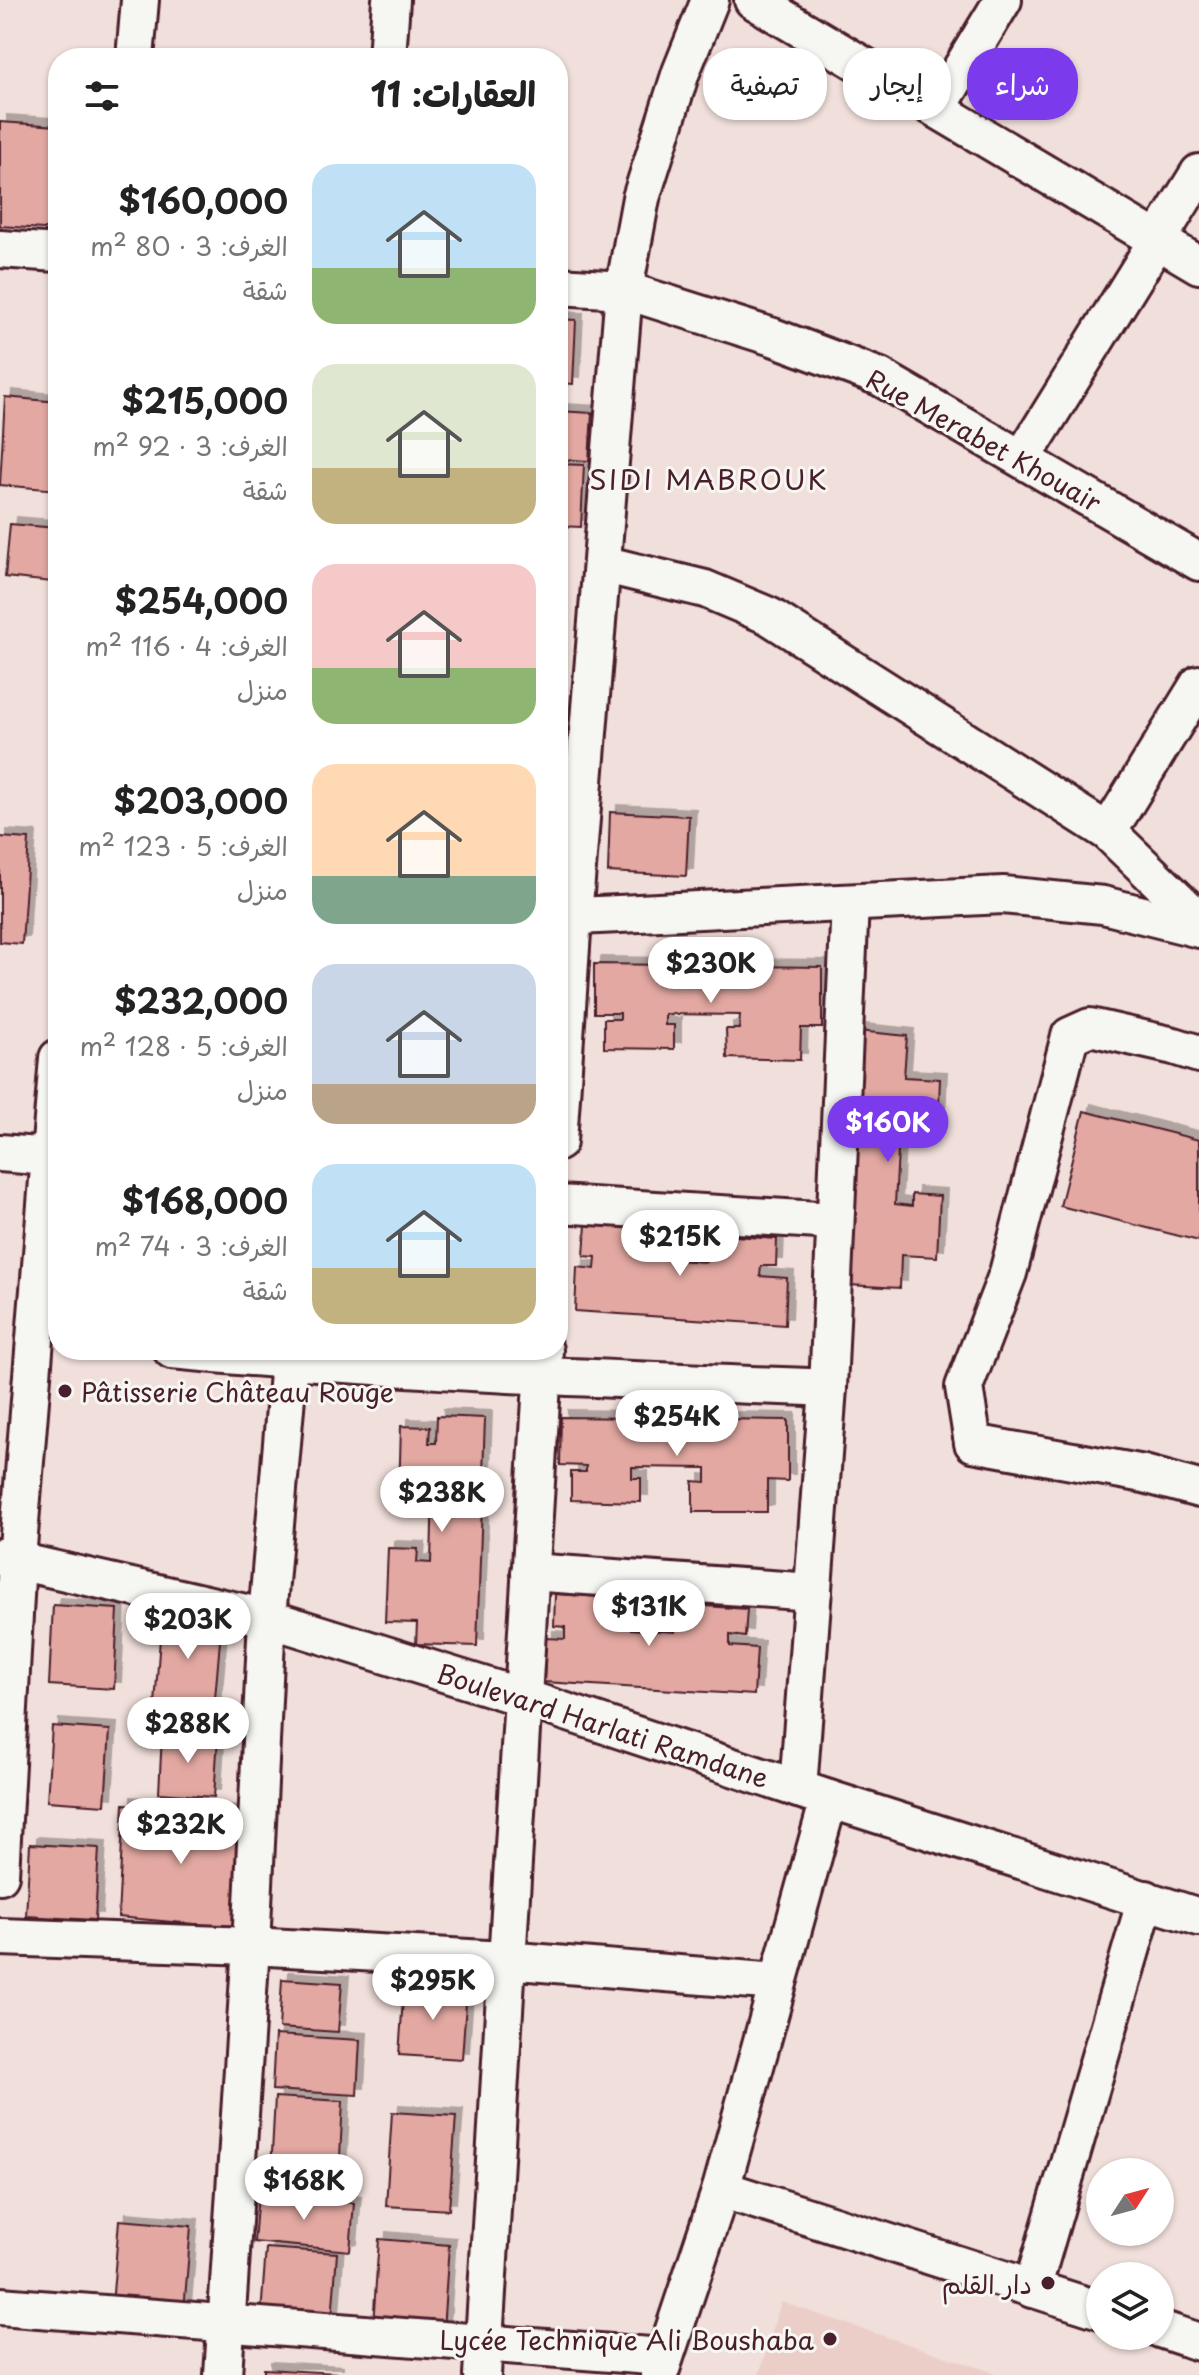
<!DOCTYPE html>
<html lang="ar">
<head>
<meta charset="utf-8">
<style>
  body { margin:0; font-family:"Playpen Sans","Playpen Sans Arabic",sans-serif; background:#f6f6f6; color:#222; direction:rtl; height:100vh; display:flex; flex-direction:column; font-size:30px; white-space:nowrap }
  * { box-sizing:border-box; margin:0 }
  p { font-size:26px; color:#767676 }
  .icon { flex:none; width:44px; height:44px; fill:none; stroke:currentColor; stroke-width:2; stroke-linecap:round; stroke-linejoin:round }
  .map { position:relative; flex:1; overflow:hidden; direction:ltr }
  .side { position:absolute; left:48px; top:48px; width:520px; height:1312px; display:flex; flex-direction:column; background:#fff; border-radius:32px; box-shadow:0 2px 6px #0004; direction:rtl }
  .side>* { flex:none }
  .hud { position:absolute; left:592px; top:48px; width:486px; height:72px; direction:rtl; display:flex; gap:16px }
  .needle { width:52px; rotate:54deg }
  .controls { position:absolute; left:1086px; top:2158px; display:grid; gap:16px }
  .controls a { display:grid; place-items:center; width:88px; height:88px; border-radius:50%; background:#fff; box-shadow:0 2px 6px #0004; font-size:40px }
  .price { position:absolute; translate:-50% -68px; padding:0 18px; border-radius:28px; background:#fff; color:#222; font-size:26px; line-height:52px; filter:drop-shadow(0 2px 4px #0008) }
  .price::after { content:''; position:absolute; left:50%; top:48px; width:24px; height:18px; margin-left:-12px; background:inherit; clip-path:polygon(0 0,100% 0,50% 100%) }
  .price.selected { background:#7c3aed; color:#fff }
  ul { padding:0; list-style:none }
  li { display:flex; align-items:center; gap:24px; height:200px; padding:0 32px }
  li span { display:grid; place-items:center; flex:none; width:224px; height:160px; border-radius:24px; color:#555 }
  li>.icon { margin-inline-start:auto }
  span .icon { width:96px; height:96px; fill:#fffc; stroke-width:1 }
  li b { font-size:34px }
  h2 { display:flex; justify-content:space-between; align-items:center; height:96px; padding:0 32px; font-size:34px }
  .pill { padding:0 28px; border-radius:32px; background:#fff; box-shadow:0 2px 6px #0004; font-size:28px; line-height:72px }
  .pill.selected { background:#7c3aed; color:#fff }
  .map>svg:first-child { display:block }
  .built { fill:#eccec9 }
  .building { fill:#e2a8a1; stroke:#4a1f2b; stroke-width:2; filter:url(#shadow) }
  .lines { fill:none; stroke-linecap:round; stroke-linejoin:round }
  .minor-casing { stroke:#4a1f2b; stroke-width:42 }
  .minor { stroke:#f6f6f2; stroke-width:36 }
  .poi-dot { fill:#4a1f2b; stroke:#f6f6f2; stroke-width:3 }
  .labels { text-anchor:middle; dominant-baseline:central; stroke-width:6; stroke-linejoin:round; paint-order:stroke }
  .street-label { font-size:26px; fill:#4a1f2b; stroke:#f6f6f2 }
  .poi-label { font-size:26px; fill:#4a1f2b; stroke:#f6f6f2; text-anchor:end }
  .neighbourhood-label { font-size:28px; letter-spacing:2px; fill:#4a1f2b; stroke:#f6f6f2 }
</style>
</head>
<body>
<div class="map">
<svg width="1199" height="2375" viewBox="0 0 1199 2375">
  <defs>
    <filter id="shadow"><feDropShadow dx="7" dy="-7" stdDeviation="0" flood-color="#0004"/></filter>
  </defs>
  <rect width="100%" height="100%" fill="#f0dfda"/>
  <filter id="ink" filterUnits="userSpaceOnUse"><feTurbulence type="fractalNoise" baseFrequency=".0125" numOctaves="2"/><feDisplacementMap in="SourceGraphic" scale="16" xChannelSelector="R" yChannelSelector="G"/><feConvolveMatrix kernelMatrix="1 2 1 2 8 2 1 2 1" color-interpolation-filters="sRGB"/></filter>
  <g filter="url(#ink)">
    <path class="built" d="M781 2302 1001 2375H759Z"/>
    <g class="building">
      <path d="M0 122 58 126V230L0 226Z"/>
      <path d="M558 319 576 320 573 384 558 383Z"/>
      <path d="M5 397 58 402V490L0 485Z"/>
      <path d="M558 411 592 413 589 461 558 459Z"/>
      <path d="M558 464 584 465 581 527 558 526Z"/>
      <path d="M10 524 57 528 52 582 5 577Z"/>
      <path d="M610 812 689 816 686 876 608 872Z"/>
      <path d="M0 837 29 839 22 944 0 942Z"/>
      <path d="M594 964 822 967V1028H801L800 1060 727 1058 726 1029H739L740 1015 665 1014V1025H674V1049L604 1048V1019H620V1013H594Z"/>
      <path d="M858 1031 907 1036 904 1077 940 1079 938 1129 915 1128 916 1116 900 1115 895 1204 912 1206V1194L940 1196 937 1257 901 1255 900 1288 849 1285Z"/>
      <path d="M1084 1111 1199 1140V1241L1060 1206Z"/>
      <path d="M586 1224 663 1229 661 1259 706 1262 707 1234 777 1239 776 1266H761L760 1276 787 1278 785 1325 575 1311 577 1267 595 1269 596 1257 584 1256Z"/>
      <path d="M437 1416 485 1418 477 1646 416 1644 417 1623 385 1622 388 1548 418 1549 417 1562 431 1563 433 1488H423V1497L399 1496 401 1426 430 1427 429 1443H436Z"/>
      <path d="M561 1417 788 1420V1481L767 1480V1512H693V1481L706 1482V1468L632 1467V1478H641V1502L571 1500V1472H586V1466L560 1465Z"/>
      <path d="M555 1594 633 1599 631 1629 675 1632 677 1604 747 1609 745 1637 730 1635V1646L757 1648 754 1695 544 1682 546 1638 565 1639V1627L554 1626Z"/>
      <path d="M53 1605 118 1609 114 1689 49 1685Z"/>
      <path d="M162 1612 222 1618 214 1710 155 1704Z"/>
      <path d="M52 1726 110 1730 105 1805 47 1801Z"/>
      <path d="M162 1734 218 1737 214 1797 159 1793Z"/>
      <path d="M124 1804 244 1814 238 1928 118 1917Z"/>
      <path d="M30 1844 99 1848 95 1920 26 1916Z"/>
      <path d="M282 1979 342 1983 338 2032 279 2028Z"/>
      <path d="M404 1984 467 1989 462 2059 399 2055Z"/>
      <path d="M275 2035 360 2040 357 2095 272 2090Z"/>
      <path d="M275 2097 343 2101 338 2194 270 2190Z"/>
      <path d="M392 2112 456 2116 449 2210 386 2206Z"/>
      <path d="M258 2194 354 2203 350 2251 254 2242Z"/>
      <path d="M119 2220 191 2226 184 2311 112 2305Z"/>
      <path d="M379 2239 449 2245 443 2330 373 2325Z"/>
      <path d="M266 2248 337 2253 332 2320 261 2315Z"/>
      <path d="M264 2369 336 2373V2375H264Z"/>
    </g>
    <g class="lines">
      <defs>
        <g id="minor">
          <path d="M753 0 1199 265"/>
          <path d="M135 58 140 0"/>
          <path d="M387 58 391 0"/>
          <path d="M937 109 1003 0"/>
          <path d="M0 249 58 253"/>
          <path d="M558 286 624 290 773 337 880 377 1199 562"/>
          <path d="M1022 459 1199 173"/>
          <path d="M602 564 705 589 769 616 1108 832 1199 920"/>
          <path d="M1108 832 1199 684"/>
          <path d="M558 917 1003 895 1103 905 1199 929"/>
          <path d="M1199 1054 1174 1046 1090 1027 1070 1036 1008 1273 964 1387 973 1443 1144 1474 1199 1489"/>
          <path d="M558 1142 573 917 624 290 641 198 681 72 710 0"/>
          <path d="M0 1153 50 1157"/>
          <path d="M558 1204 835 1221"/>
          <path d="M172 1350C390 1371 609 1379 828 1388"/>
          <path d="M0 1557 267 1618 521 1697 829 1799 1199 1917"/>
          <path d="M530 1572 813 1592"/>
          <path d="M798 1789 828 1388 850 903"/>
          <path d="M0 1875 17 1559 58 1058"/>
          <path d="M0 1937 251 1946 505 1960 777 1982"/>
          <path d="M721 2189 1100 2310"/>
          <path d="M1032 2289 1146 1899"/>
          <path d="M0 2306 663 2357"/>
          <path d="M1160 2329 1199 2342"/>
          <path d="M223 2375 251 1946 267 1618 290 1350"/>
          <path d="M482 2375 544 1350"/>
          <path d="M659 2375 721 2189 829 1799"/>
        </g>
      </defs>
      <use href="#minor" class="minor-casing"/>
      <use href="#minor" class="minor"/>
    </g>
  </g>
  <g class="poi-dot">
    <circle cx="65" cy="1391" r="8"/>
    <circle cx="1048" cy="2283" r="8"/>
    <circle cx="830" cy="2339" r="8"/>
  </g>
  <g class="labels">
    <g class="street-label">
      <text transform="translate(984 440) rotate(29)">Rue Merabet Khouair</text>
      <text transform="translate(603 1725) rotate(18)">Boulevard Harlati Ramdane</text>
    </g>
    <g class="poi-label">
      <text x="81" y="1391" text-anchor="start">Pâtisserie Château Rouge</text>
      <text x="1032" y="2283">دار القلم</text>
      <text x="814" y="2339">Lycée Technique Ali Boushaba</text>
    </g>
    <g class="neighbourhood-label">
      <text x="709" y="478">SIDI MABROUK</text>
    </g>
  </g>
</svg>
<div class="controls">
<a><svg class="needle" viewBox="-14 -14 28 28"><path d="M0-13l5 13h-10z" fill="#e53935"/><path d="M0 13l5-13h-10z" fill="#767676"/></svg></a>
<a><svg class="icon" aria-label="layers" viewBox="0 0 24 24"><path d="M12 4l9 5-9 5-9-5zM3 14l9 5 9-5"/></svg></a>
</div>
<b class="price" style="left:711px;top:1005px">$230K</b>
<b class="price selected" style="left:888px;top:1164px">$160K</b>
<b class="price" style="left:680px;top:1278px">$215K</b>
<b class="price" style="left:677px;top:1458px">$254K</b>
<b class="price" style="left:442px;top:1534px">$238K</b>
<b class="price" style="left:649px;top:1648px">$131K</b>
<b class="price" style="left:188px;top:1661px">$203K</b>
<b class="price" style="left:188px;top:1765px">$288K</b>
<b class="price" style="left:181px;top:1866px">$232K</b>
<b class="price" style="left:433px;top:2022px">$295K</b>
<b class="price" style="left:304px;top:2222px">$168K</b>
<div class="hud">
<a class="pill selected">شراء</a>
<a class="pill">إيجار</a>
<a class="pill">تصفية</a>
</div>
<section class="side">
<h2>العقارات: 11<svg class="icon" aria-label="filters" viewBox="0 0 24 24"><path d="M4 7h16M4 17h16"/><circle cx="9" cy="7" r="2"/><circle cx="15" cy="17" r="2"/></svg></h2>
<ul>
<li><span style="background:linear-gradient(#bfe0f5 65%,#8fb573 0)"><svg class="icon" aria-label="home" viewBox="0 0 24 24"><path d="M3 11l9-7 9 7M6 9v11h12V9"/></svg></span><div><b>$160,000</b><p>الغرف: 3 · 80 m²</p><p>شقة</p></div></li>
<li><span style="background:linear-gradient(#dfe7d0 65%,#c2b280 0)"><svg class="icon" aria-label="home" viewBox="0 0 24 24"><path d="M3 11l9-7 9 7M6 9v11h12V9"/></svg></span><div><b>$215,000</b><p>الغرف: 3 · 92 m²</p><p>شقة</p></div></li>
<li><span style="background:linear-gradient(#f6c9c9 65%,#8fb573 0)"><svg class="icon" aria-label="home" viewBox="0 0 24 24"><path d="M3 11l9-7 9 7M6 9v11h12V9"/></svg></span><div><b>$254,000</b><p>الغرف: 4 · 116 m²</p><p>منزل</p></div></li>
<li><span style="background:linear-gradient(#ffd9b3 70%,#7fa58c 0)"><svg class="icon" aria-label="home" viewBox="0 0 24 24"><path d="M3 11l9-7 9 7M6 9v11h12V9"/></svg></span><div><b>$203,000</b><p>الغرف: 5 · 123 m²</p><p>منزل</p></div></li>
<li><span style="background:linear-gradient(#c9d6e8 75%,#b9a48a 0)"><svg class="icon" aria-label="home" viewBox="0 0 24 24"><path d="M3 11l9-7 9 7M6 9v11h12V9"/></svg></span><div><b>$232,000</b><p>الغرف: 5 · 128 m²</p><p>منزل</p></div></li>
<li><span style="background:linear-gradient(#bfe0f5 65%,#c2b280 0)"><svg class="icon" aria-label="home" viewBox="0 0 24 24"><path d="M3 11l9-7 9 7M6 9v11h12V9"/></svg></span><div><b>$168,000</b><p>الغرف: 3 · 74 m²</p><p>شقة</p></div></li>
</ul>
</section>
</div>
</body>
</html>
